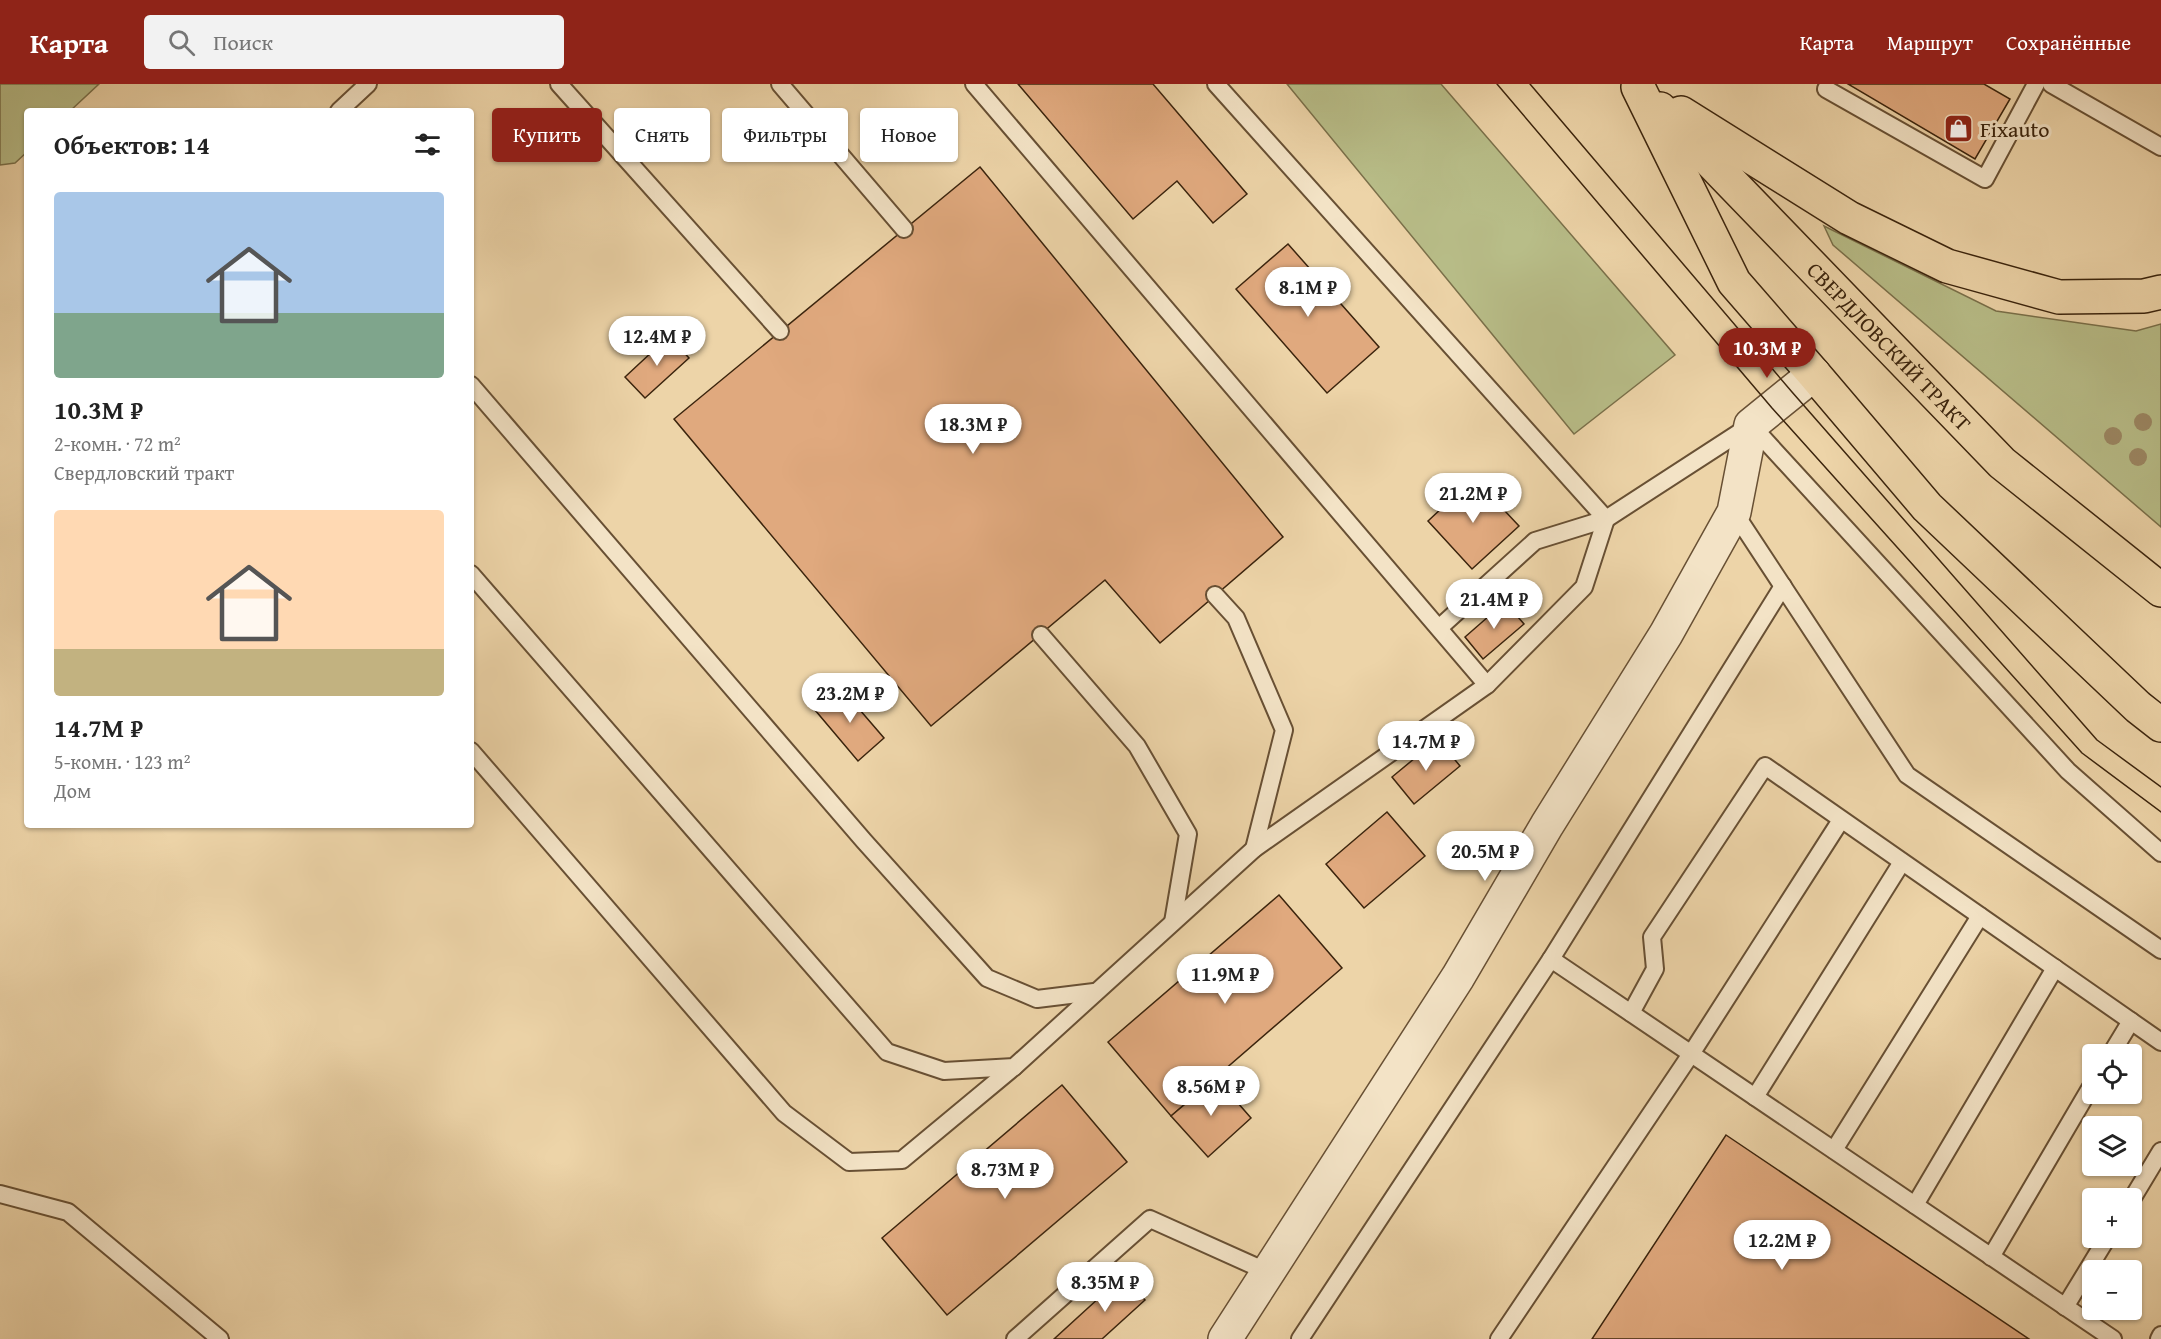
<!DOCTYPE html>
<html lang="ru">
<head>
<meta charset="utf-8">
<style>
  body { margin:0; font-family:"Gentium Book Plus",serif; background:#f2f2f2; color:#222; height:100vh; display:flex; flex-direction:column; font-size:22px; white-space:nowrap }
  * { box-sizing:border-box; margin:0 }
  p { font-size:20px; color:#767676 }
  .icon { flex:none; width:33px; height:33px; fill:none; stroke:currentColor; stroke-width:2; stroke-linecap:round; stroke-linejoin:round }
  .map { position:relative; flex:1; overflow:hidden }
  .drawer { position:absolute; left:24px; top:24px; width:450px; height:720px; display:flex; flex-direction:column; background:#fff; border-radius:6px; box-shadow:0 2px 4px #0004 }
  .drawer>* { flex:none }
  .hud { position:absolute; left:492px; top:24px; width:570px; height:54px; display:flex; gap:12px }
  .tools { position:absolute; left:2082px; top:960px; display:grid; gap:12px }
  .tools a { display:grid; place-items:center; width:60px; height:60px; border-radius:6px; background:#fff; box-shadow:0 2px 4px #0004; font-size:30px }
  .price { position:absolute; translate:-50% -51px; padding:0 14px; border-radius:21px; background:#fff; color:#222; font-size:20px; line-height:39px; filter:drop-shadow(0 2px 3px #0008) }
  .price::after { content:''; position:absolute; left:50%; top:36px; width:18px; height:14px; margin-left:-9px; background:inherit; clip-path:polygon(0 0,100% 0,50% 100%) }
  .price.selected { background:#8f2418; color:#fff }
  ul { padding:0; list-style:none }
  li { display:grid; align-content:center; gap:12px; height:318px; padding:0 30px }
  li span { display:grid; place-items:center; height:186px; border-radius:6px; color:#555 }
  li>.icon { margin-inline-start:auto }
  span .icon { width:108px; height:108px; fill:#fffc; stroke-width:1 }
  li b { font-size:26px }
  h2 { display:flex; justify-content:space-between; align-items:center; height:72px; padding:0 30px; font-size:26px }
  .pill { padding:0 21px; border-radius:6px; background:#fff; box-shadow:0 2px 4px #0004; font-size:21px; line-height:54px }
  .pill.selected { background:#8f2418; color:#fff }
  header { display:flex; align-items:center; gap:36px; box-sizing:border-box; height:84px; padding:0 30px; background:#8f2418; color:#fff }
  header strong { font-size:28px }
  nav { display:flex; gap:33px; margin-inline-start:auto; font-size:21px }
  .search { width:420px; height:54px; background:#f2f2f2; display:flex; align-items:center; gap:15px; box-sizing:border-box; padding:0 21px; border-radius:6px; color:#767676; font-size:22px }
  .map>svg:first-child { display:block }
  .green { fill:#b8bd88; stroke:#7a704a; stroke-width:1.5 }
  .building { fill:#e0a97e; stroke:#3b240d; stroke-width:1.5 }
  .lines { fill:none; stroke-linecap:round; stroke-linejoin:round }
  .service-casing { stroke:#685034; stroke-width:20 }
  .minor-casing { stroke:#685034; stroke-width:36 }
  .primary-casing { stroke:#3b240d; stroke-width:36 }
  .service { stroke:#f3e3c6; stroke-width:16 }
  .minor { stroke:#f3e3c6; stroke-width:33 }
  .primary { stroke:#edd4a8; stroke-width:33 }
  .tram { stroke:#3b240d; stroke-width:1.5 }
  .tree { fill:#9c8864 }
  .labels { text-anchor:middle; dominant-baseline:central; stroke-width:6; stroke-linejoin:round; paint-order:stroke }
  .poi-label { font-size:22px; fill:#3b240d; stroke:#f3e3c6; text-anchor:start }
  .street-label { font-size:22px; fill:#3b240d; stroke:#f3e3c6 }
</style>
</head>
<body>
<header>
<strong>Карта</strong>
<div class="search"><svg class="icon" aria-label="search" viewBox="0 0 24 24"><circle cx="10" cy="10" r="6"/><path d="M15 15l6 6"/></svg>Поиск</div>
<nav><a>Карта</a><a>Маршрут</a><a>Сохранённые</a></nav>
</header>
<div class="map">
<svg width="2161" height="1255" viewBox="0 0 2161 1255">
  <rect width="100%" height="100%" fill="#edd4a8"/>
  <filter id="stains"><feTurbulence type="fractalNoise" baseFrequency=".00333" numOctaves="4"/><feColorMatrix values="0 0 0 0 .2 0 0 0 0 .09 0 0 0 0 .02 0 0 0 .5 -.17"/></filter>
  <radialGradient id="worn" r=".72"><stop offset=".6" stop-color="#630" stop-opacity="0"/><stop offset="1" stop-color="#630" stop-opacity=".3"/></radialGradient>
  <g class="green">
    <path d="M0 0H99L70 27H27V68L15 79 0 81Z"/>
    <path d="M1287 0H1441L1675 271 1574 350Z"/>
    <path d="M1824 142 1996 227 2136 247 2161 240V443L1833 161Z"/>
  </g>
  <g class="building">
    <path d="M1018 0H1153L1247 110 1213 139 1177 97 1133 135Z"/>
    <path d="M1848 0H1984L2010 15 1975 75Z"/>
    <path d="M980 83 1283 453 1160 559 1105 496 931 642 674 335Z"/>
    <path d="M1288 160 1379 263 1327 309 1236 205Z"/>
    <path d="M669 252 689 274 645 314 625 293Z"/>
    <path d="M1474 394 1519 442 1472 485 1428 437Z"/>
    <path d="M1505 518 1524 540 1483 575 1465 553Z"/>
    <path d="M841 604 884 654 858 677 815 626Z"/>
    <path d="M1438 655 1460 682 1414 720 1392 693Z"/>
    <path d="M1387 728 1425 772 1364 824 1326 780Z"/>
    <path d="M1279 811 1342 884 1171 1032 1108 958Z"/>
    <path d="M1216 994 1251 1034 1208 1073 1171 1032Z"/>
    <path d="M1062 1001 1127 1078 947 1231 882 1154Z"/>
    <path d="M1726 1051 2029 1255H1592Z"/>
    <path d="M1123 1192 1145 1216 1102 1255H1054Z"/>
  </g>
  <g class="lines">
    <defs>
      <g id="service">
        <path d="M559 0 780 247"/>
        <path d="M780 0 904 145"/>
        <path d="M974 0 1487 601"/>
        <path d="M1216 0 1606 435"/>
        <path d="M2051 0 2161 63"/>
        <path d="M1826 5 1985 95 2036 0"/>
        <path d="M339 27 368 0"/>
        <path d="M471 301 864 757 987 894 1037 915 1094 908"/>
        <path d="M1734 428 1907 691 2161 866"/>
        <path d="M471 490 887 968 944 987 1014 983 1254 765 1487 601 1584 503 1606 435"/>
        <path d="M1783 502 1551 875 2113 1255"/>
        <path d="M1215 511 1236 534 1284 646 1254 765"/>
        <path d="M1439 544 1535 457 1606 435 1751 341 2068 687 2161 769"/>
        <path d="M1041 551 1137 662 1188 750 1173 838"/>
        <path d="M471 667 784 1029 849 1078 902 1076 1014 983"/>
        <path d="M1631 929 1655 885 1652 853 1765 682 2161 958"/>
        <path d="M2111 970 2131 937"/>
        <path d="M1755 1013 1902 778"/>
        <path d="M1834 1066 1980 832"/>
        <path d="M0 1110 68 1128 220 1255"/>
        <path d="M2132 1115 2161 1067"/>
        <path d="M1915 1121 2055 884"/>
        <path d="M1991 1173 2092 1001"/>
        <path d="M2065 1223 2107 1154"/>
        <path d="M1015 1255 1150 1135 1268 1188"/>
        <path d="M1300 1255 1551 875"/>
        <path d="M1499 1255 1691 970 1841 736"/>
        <path d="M2159 1255 2161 1251"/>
      </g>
      <path id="minor" d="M1225 1255 1458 893 1547 741 1666 550 1734 428 1751 341 1814 290"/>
      <g id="primary">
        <path d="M1638 3 1734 198 1814 290 1927 423 2138 623 2161 641"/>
        <path id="s1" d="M1660 25 2002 379 2161 506"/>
        <path d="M1681 29 1849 134 1947 182 2059 213 2144 212 2161 208"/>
      </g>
    </defs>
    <use href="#service" class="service-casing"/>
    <use href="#minor" class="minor-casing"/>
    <use href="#primary" class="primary-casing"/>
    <use href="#service" class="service"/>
    <use href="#minor" class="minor"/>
    <use href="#primary" class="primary"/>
    <g class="tram">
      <path d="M1497 0 1772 324 2082 669 2161 728"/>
      <path d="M1530 0 1792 308 2097 656 2161 703"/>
    </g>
  </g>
  <g class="tree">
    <circle cx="2143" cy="338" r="9"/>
    <circle cx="2113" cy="352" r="9"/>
    <circle cx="2138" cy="373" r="9"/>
  </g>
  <defs>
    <symbol id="shop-square" viewBox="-11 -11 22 22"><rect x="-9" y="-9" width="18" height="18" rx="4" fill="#8f2418" stroke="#f3e3c6"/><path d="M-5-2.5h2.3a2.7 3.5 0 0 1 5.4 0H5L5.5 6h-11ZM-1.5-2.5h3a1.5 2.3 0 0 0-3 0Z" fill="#fff"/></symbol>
  </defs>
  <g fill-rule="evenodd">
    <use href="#shop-square" x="1942" y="28" width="33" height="33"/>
  </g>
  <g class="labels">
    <g class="poi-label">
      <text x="1980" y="45">Fixauto</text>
    </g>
    <g class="street-label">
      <text stroke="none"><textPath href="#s1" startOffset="330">СВЕРДЛОВСКИЙ ТРАКТ</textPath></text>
    </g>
  </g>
  <rect width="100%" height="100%" filter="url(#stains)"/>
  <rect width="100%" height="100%" fill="url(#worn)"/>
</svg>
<div class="tools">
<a><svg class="icon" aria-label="locate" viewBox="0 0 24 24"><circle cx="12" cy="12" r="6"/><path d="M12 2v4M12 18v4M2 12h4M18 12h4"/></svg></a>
<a><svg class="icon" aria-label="layers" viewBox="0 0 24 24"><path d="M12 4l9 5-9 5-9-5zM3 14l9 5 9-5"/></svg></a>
<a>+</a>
<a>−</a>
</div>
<b class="price" style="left:1308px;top:234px">8.1M ₽</b>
<b class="price" style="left:657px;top:283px">12.4M ₽</b>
<b class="price selected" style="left:1767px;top:295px">10.3M ₽</b>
<b class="price" style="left:973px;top:371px">18.3M ₽</b>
<b class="price" style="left:1473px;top:440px">21.2M ₽</b>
<b class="price" style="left:1494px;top:546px">21.4M ₽</b>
<b class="price" style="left:850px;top:640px">23.2M ₽</b>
<b class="price" style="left:1426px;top:688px">14.7M ₽</b>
<b class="price" style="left:1485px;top:798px">20.5M ₽</b>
<b class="price" style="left:1225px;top:921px">11.9M ₽</b>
<b class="price" style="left:1211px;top:1033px">8.56M ₽</b>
<b class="price" style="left:1005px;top:1116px">8.73M ₽</b>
<b class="price" style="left:1782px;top:1187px">12.2M ₽</b>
<b class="price" style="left:1105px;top:1229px">8.35M ₽</b>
<div class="hud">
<a class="pill selected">Купить</a>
<a class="pill">Снять</a>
<a class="pill">Фильтры</a>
<a class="pill">Новое</a>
</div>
<section class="drawer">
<h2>Объектов: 14<svg class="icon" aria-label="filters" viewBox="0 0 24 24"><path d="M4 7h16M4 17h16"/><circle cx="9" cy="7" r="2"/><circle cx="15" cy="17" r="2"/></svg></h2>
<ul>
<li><span style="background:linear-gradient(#a9c7e8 65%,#7fa58c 0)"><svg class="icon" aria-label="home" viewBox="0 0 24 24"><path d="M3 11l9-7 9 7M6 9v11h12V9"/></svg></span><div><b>10.3M ₽</b><p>2-комн. · 72 m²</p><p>Свердловский тракт</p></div></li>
<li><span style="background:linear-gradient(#ffd9b3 75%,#c2b280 0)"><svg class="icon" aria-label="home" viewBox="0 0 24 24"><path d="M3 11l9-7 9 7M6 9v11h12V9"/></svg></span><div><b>14.7M ₽</b><p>5-комн. · 123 m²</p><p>Дом</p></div></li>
</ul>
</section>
</div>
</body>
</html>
